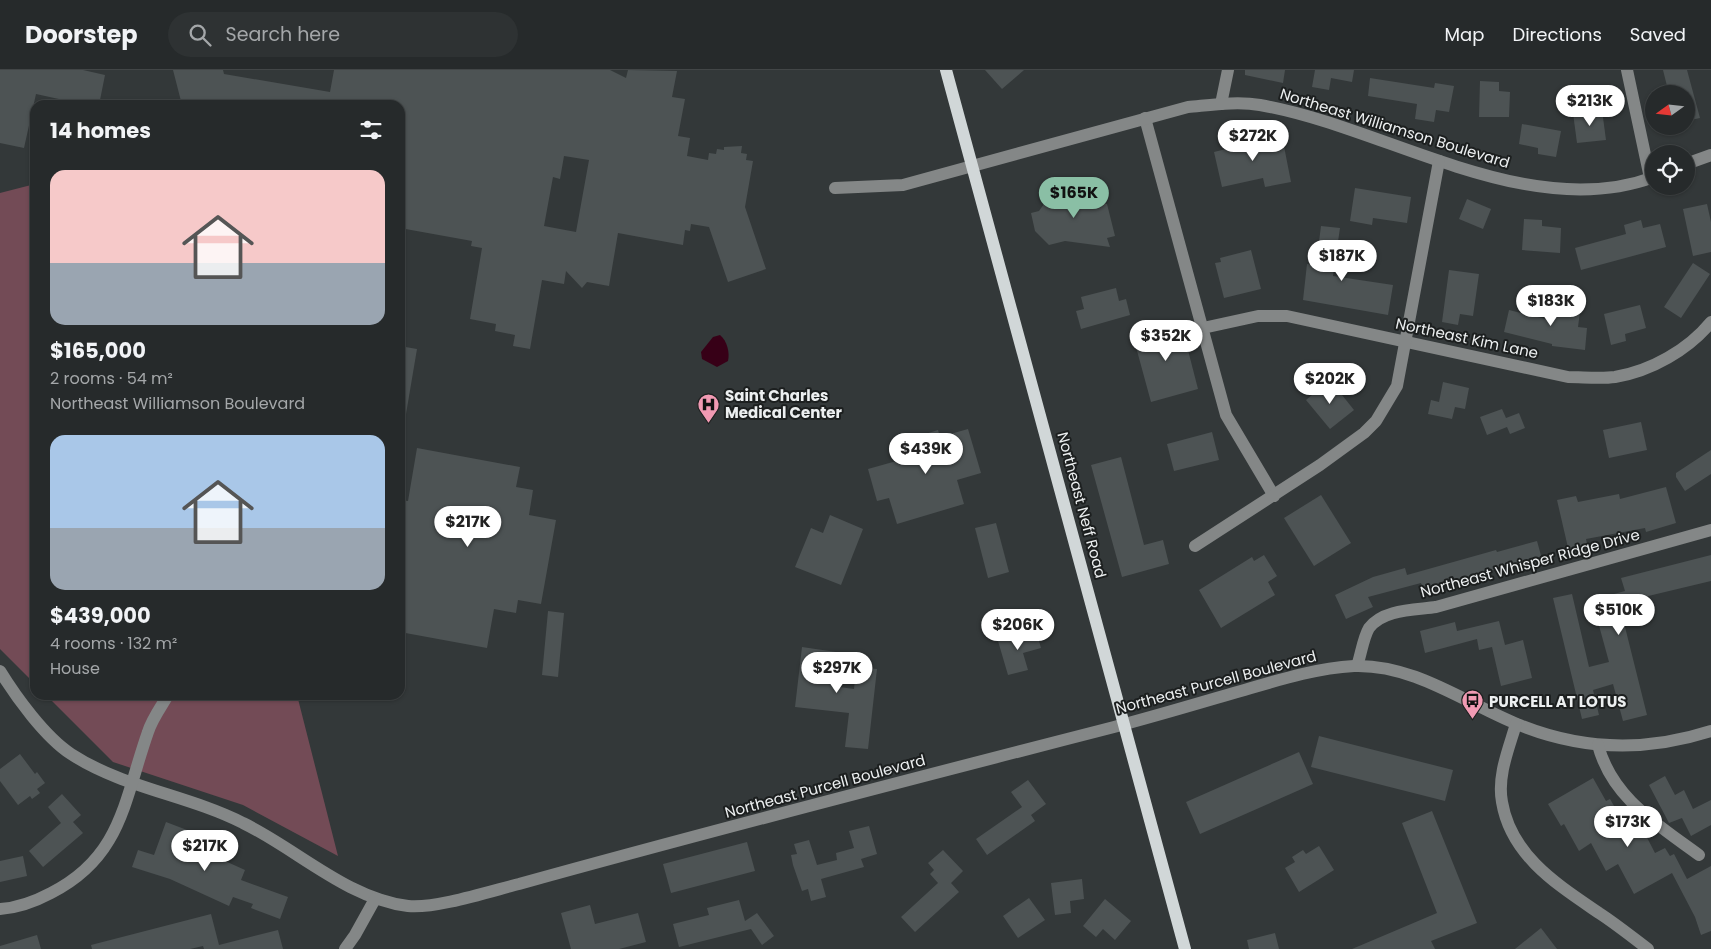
<!DOCTYPE html>
<html lang="en">
<head>
<meta charset="utf-8">
<style>
  body { margin:0; font-family:Poppins,sans-serif; background:#2e3233; color:#f1f3f6; height:100vh; display:flex; flex-direction:column; font-size:19px; white-space:nowrap }
  * { box-sizing:border-box; margin:0 }
  p { font-size:16px; color:#a4a7a9 }
  .icon { flex:none; width:28px; height:28px; fill:none; stroke:currentColor; stroke-width:2; stroke-linecap:round; stroke-linejoin:round }
  .map { position:relative; flex:1; overflow:hidden }
  .details { position:absolute; left:30px; top:30px; width:375px; height:600px; display:flex; flex-direction:column; background:#262a2b; border-radius:15px; box-shadow:0 1px 4px #0004,0 0 0 1px #424647 }
  .details>* { flex:none }
  .needle { width:32px; rotate:255deg }
  .buttons { position:absolute; left:1645px; top:15px; display:grid; gap:10px }
  .buttons a { display:grid; place-items:center; width:50px; height:50px; border-radius:50%; background:#262a2b; box-shadow:0 1px 4px #0004,0 0 0 1px #424647; font-size:25px }
  .price { position:absolute; translate:-50% -42px; padding:0 11px; border-radius:18px; background:#fff; color:#222; font-size:16px; line-height:32px; filter:drop-shadow(0 1px 2px #0008) }
  .price::after { content:''; position:absolute; left:50%; top:30px; width:15px; height:11px; margin-left:-8px; background:inherit; clip-path:polygon(0 0,100% 0,50% 100%) }
  .price.selected { background:#8abfa5; color:#111 }
  ul { padding:0; list-style:none }
  li { display:grid; align-content:center; gap:10px; height:265px; padding:0 20px }
  li span { display:grid; place-items:center; height:155px; border-radius:15px; color:#555 }
  li>.icon { margin-inline-start:auto }
  span .icon { width:90px; height:90px; fill:#fffc; stroke-width:1 }
  li b { font-size:21px }
  h2 { display:flex; justify-content:space-between; align-items:center; height:60px; padding:0 20px; font-size:21px }
  header { display:flex; align-items:center; gap:30px; box-sizing:border-box; height:70px; padding:0 25px; background:#262a2b; border-bottom:1px solid #424647 }
  header strong { font-size:24px }
  nav { display:flex; gap:28px; margin-inline-start:auto; font-size:18px }
  .search { width:350px; height:45px; background:#2e3233; display:flex; align-items:center; gap:12px; box-sizing:border-box; padding:0 18px; border-radius:28px; color:#a4a7a9; font-size:19px }
  .map>svg:first-child { display:block }
  .green { fill:#734b56 }
  .water { fill:#370017 }
  .building { fill:#4d5354; fill-rule:evenodd }
  .lines { fill:none; stroke-linecap:round; stroke-linejoin:round }
  .minor { stroke:#848787; stroke-width:12 }
  .major { stroke:#d1d7d8; stroke-width:12 }
  .labels { text-anchor:middle; dominant-baseline:central; stroke-width:4; stroke-linejoin:round; paint-order:stroke }
  .street-label { font-size:15px; fill:#eceff0; stroke:#1c1f1f }
  .poi-label { font-size:15px; font-weight:bold; fill:#eceff0; stroke:#1c1f1f; text-anchor:start }
</style>
</head>
<body>
<header>
<strong>Doorstep</strong>
<div class="search"><svg class="icon" aria-label="search" viewBox="0 0 24 24"><circle cx="10" cy="10" r="6"/><path d="M15 15l6 6"/></svg>Search here</div>
<nav><a>Map</a><a>Directions</a><a>Saved</a></nav>
</header>
<div class="map">
<svg width="1711" height="879" viewBox="0 0 1711 879">
  <rect width="100%" height="100%" fill="#333839"/>
  <g class="green">
    <path d="M35 114V614L0 579V123Z"/>
    <path d="M46 625H297L338 786 243 735 113 692Z"/>
  </g>
  <path class="water" d="M720 265C727 271 730 282 728 291L717 297 702 289 701 282 713 267Z"/>
  <g class="building">
    <path d="M0 0H83L105 5 99 35H86L36 24 24 78 0 73Z"/>
    <path d="M173 0H223L224 4 330 22 334 0H610L626 8 628 0 677 1 672 27 685 29 678 66 690 68 687 86 708 90 709 83 716 84 717 79 724 80V77L742 76 741 83 747 84 746 90 753 91 745 137 766 199 728 212 709 157 691 154 690 161 685 160 683 175 618 163 609 216 587 212 582 218 566 201 564 214 542 210 530 279 513 276 515 265 495 261 496 254 470 249 482 178 471 176 472 171 400 158V35H182ZM564 86 589 90 576 162 544 156 553 107 560 109Z"/>
    <path d="M985 0H1024L1002 19Z"/>
    <path d="M1245 0H1285L1283 13 1245 5Z"/>
    <path d="M1315 0H1354L1352 12 1331 8 1329 20 1312 17Z"/>
    <path d="M1663 0H1687L1700 48 1686 51V24H1669Z"/>
    <path d="M1370 8 1434 18 1435 13 1454 16 1449 42 1436 40 1434 52 1415 49 1417 34 1368 26Z"/>
    <path d="M1480 11 1499 12V21L1510 22 1509 47H1479Z"/>
    <path d="M1602 40 1606 70 1577 73 1573 43Z"/>
    <path d="M1522 54 1561 61 1556 87 1538 84V78L1519 74Z"/>
    <path d="M1243 65 1245 73 1282 66 1291 112 1265 117 1263 108 1222 117 1214 82 1230 78 1228 69Z"/>
    <path d="M1066 117 1107 134 1115 166 1107 168 1110 177 1065 171 1049 175 1035 161 1031 143 1039 141 1054 120Z"/>
    <path d="M1355 118 1411 127 1407 153 1373 148 1372 155 1350 151Z"/>
    <path d="M1467 129 1491 139 1483 159 1459 149Z"/>
    <path d="M1707 134 1711 152V182L1693 186 1683 139Z"/>
    <path d="M1524 149 1542 150V156L1561 158 1560 183 1522 180Z"/>
    <path d="M1641 150 1643 158 1660 154 1666 177 1581 200 1575 178 1626 164 1624 155Z"/>
    <path d="M1321 156 1340 158 1333 206 1393 215 1388 245 1303 230 1307 194 1316 195Z"/>
    <path d="M1251 180 1261 219 1224 228 1215 193 1221 192 1220 188Z"/>
    <path d="M1693 193 1710 204 1681 248 1664 237Z"/>
    <path d="M1449 200 1479 204 1473 246 1460 244 1458 255 1442 252Z"/>
    <path d="M1116 218 1119 231 1126 229 1130 245 1081 259 1076 241 1084 239 1081 227Z"/>
    <path d="M1556 232 1581 234 1578 257 1587 258 1585 280 1552 276V274L1504 262 1509 240 1554 251Z"/>
    <path d="M1640 235 1646 258 1625 264 1626 271 1611 275 1604 244Z"/>
    <path d="M1181 253 1198 319 1151 332 1133 266Z"/>
    <path d="M400 276 417 279 406 344H400Z"/>
    <path d="M1330 310 1354 340 1330 359 1306 330Z"/>
    <path d="M1443 312 1469 318 1465 339 1455 337 1452 349 1428 344 1431 330 1439 332Z"/>
    <path d="M1502 339 1506 348 1519 343 1525 358 1510 364 1507 357 1487 365 1480 347Z"/>
    <path d="M1641 352 1647 380 1609 388 1603 360Z"/>
    <path d="M968 359 981 403 957 410 964 434 897 454 889 428 877 431 868 399 900 390 897 379 921 372 919 366 938 360 940 367Z"/>
    <path d="M1212 362 1219 390 1174 401 1167 374Z"/>
    <path d="M417 378 520 397 516 417 533 420 529 445 556 450 541 534 518 530 516 543 494 539 487 578 400 562V477L406 441 400 440V430L408 431Z"/>
    <path d="M1711 380V404L1685 421 1676 407V403Z"/>
    <path d="M1121 387 1144 475 1163 470 1169 494 1122 507 1091 395Z"/>
    <path d="M1666 417 1676 453 1646 462 1645 458 1586 469 1588 478 1569 482 1557 430 1576 426 1578 432 1619 424 1620 429Z"/>
    <path d="M1321 425 1351 473 1314 496 1284 448Z"/>
    <path d="M830 445 863 459 841 515 795 497 811 458 823 463Z"/>
    <path d="M996 453 1009 502 988 508 975 458Z"/>
    <path d="M1537 471 1542 489 1509 498 1508 496 1423 520 1421 513 1368 527 1373 537 1346 549 1335 525 1373 507 1405 498 1407 505 1496 480 1497 482Z"/>
    <path d="M1264 485 1277 506 1268 512 1275 525 1221 558 1199 520 1252 487 1254 491Z"/>
    <path d="M1711 485V511L1619 533 1647 645 1623 651 1613 614 1593 620 1599 645 1582 649 1553 528 1572 524 1589 597 1609 592 1592 530 1625 521 1621 508Z"/>
    <path d="M548 541 564 543 558 607 542 605Z"/>
    <path d="M1499 551 1505 575 1523 570 1532 608 1501 616 1492 577 1479 580 1477 569 1425 583 1420 561 1455 552 1457 561Z"/>
    <path d="M1036 560 1041 578 1023 583 1028 600 1008 605 998 571Z"/>
    <path d="M802 577 836 582 832 616 854 619 856 597 877 599 868 679 845 677 849 643 795 637Z"/>
    <path d="M1319 666 1453 700 1445 731 1311 697Z"/>
    <path d="M1299 682 1313 714 1200 764 1186 732Z"/>
    <path d="M20 684 35 704 37 702 45 713 37 719 40 723 32 729 30 726 18 735 0 711V699Z"/>
    <path d="M1665 706 1675 725 1684 720 1693 739 1711 730V755L1691 766 1682 748 1669 753 1649 715Z"/>
    <path d="M1593 708 1606 731 1610 729 1628 760 1640 754 1655 783 1665 778 1670 786 1674 784 1687 809 1711 796V861L1701 865 1695 847 1672 803 1634 824 1618 794 1606 801 1591 773 1579 781 1564 754 1561 756 1548 734Z"/>
    <path d="M1028 710 1046 734 1031 745 1035 751 987 785 976 769 1022 737 1011 722Z"/>
    <path d="M62 724 81 745 73 752 83 763 43 797 29 781 61 753 48 737Z"/>
    <path d="M1432 741 1477 853 1431 871 1435 879H1352L1437 843 1402 753Z"/>
    <path d="M166 752 187 760 185 766 216 780 214 786 245 800 241 810 288 827 280 849 251 838 253 834 233 827 229 836 170 809 132 797 138 780 154 785Z"/>
    <path d="M869 756 877 784 861 789 864 797 821 809 826 827 811 831 808 819 802 821 793 795 791 785 797 784 794 774 809 770 817 795 837 790 836 783 854 778 849 761Z"/>
    <path d="M747 772 755 801 671 823 663 794Z"/>
    <path d="M1319 776 1334 800 1299 822 1285 798 1295 792 1292 787 1303 780 1306 784Z"/>
    <path d="M943 780 963 801 951 813 959 822 915 862 901 847 938 813 930 804 934 800 928 793Z"/>
    <path d="M23 786 27 806 0 812V791Z"/>
    <path d="M1082 809 1084 829 1070 831 1071 843 1055 845 1051 813Z"/>
    <path d="M1029 828 1045 850 1018 868 1003 846Z"/>
    <path d="M1105 829 1131 851 1115 870 1103 859 1096 867 1083 856Z"/>
    <path d="M739 830 745 851 757 843 774 866 762 875 751 859 679 877 673 854 709 845 707 838Z"/>
    <path d="M590 835 595 854 638 843 646 872 619 879H571L561 843Z"/>
    <path d="M211 844 219 875 278 860 283 879H204L203 876 190 879H92L91 875Z"/>
    <path d="M1541 858 1557 879H1515Z"/>
    <path d="M1275 863 1279 879H1249L1247 870Z"/>
    <path d="M37 865 41 879H0V876Z"/>
  </g>
  <g class="lines">
    <g class="minor">
      <path d="M1627 0 1650 108"/>
      <path d="M1221 34 1228 0"/>
      <path d="M1145 48 1226 345 1274 426"/>
      <path d="M1686 94 1711 85"/>
      <path d="M835 118 903 115 1188 37C1211 35 1237 31 1260 35 1384 56 1528 154 1654 107"/>
      <path d="M1203 258 1258 246H1287L1568 307C1583 307 1600 309 1615 307 1651 301 1688 280 1711 252"/>
      <path d="M1195 476 1320 395 1364 363 1376 351 1397 316 1439 91"/>
      <path d="M1357 596C1361 585 1363 568 1369 558 1383 539 1415 540 1436 537L1711 460"/>
      <path d="M0 601C16 627 45 667 71 684 123 718 188 725 243 753 297 779 346 828 408 836 435 839 491 821 519 814 717 759 915 708 1114 657 1160 645 1206 631 1251 618 1285 608 1319 598 1354 596 1414 594 1465 633 1517 654 1580 680 1646 682 1711 661"/>
      <path d="M1516 654C1509 678 1497 706 1502 732 1511 786 1558 815 1599 843 1616 854 1632 867 1648 879"/>
      <path d="M1598 675C1612 728 1657 754 1699 785"/>
      <path d="M0 839C16 838 36 831 51 823 122 787 124 730 148 662 152 649 161 637 168 625"/>
      <path d="M345 879 355 865 375 829"/>
    </g>
    <path class="major" d="M946 0 1185 879"/>
  </g>
  <defs>
    <symbol id="hospital-pin" viewBox="-11 -11 22 30"><path d="M0 17L-7.5 6A9.5 9.5 0 1 1 7.5 6Z" fill="#f19ab3" stroke="#1c1f1f"/><path d="M-5-5h3v3.5h4V-5h3V5h-3V1.5h-4V5h-3Z" fill="#111"/></symbol>
    <symbol id="bus-pin" viewBox="-11 -11 22 30"><path d="M0 17L-7.5 6A9.5 9.5 0 1 1 7.5 6Z" fill="#f19ab3" stroke="#1c1f1f"/><path d="M-5-6H5V4H4V6H2V4H-2V6H-4V4H-5ZM-3.5-4V0h7V-4ZM-3.5 1.2v1.5H-2V1.2ZM2 1.2v1.5H3.5V1.2Z" fill="#111"/></symbol>
  </defs>
  <g fill-rule="evenodd">
    <use href="#hospital-pin" x="696" y="322" width="25" height="34"/>
    <use href="#bus-pin" x="1460" y="618" width="25" height="34"/>
  </g>
  <g class="labels">
    <g class="street-label">
      <text transform="translate(1395 58) rotate(17)">Northeast Williamson Boulevard</text>
      <text transform="translate(1467 268) rotate(12)">Northeast Kim Lane</text>
      <text transform="translate(1082 435) rotate(75)">Northeast Neff Road</text>
      <text transform="translate(1530 493) rotate(-15)">Northeast Whisper Ridge Drive</text>
      <text transform="translate(1216 612) rotate(-15)">Northeast Purcell Boulevard</text>
      <text transform="translate(825 716) rotate(-15)">Northeast Purcell Boulevard</text>
    </g>
    <g class="poi-label">
      <text x="725" y="325">Saint Charles<tspan x="725" dy="17">Medical Center</tspan></text>
      <text x="1489" y="631">PURCELL AT LOTUS</text>
    </g>
  </g>
</svg>
<div class="buttons">
<a><svg class="needle" viewBox="-14 -14 28 28"><path d="M0-13l5 13h-10z" fill="#e53935"/><path d="M0 13l5-13h-10z" fill="#a4a7a9"/></svg></a>
<a><svg class="icon" aria-label="locate" viewBox="0 0 24 24"><circle cx="12" cy="12" r="6"/><path d="M12 2v4M12 18v4M2 12h4M18 12h4"/></svg></a>
</div>
<b class="price" style="left:1590px;top:57px">$213K</b>
<b class="price" style="left:1253px;top:92px">$272K</b>
<b class="price selected" style="left:1074px;top:149px">$165K</b>
<b class="price" style="left:1342px;top:212px">$187K</b>
<b class="price" style="left:1551px;top:257px">$183K</b>
<b class="price" style="left:1166px;top:292px">$352K</b>
<b class="price" style="left:1330px;top:335px">$202K</b>
<b class="price" style="left:926px;top:405px">$439K</b>
<b class="price" style="left:468px;top:478px">$217K</b>
<b class="price" style="left:1619px;top:566px">$510K</b>
<b class="price" style="left:1018px;top:581px">$206K</b>
<b class="price" style="left:837px;top:624px">$297K</b>
<b class="price" style="left:1628px;top:778px">$173K</b>
<b class="price" style="left:205px;top:802px">$217K</b>
<section class="details">
<h2>14 homes<svg class="icon" aria-label="filters" viewBox="0 0 24 24"><path d="M4 7h16M4 17h16"/><circle cx="9" cy="7" r="2"/><circle cx="15" cy="17" r="2"/></svg></h2>
<ul>
<li><span style="background:linear-gradient(#f6c9c9 60%,#9aa5b1 0)"><svg class="icon" aria-label="home" viewBox="0 0 24 24"><path d="M3 11l9-7 9 7M6 9v11h12V9"/></svg></span><div><b>$165,000</b><p>2 rooms · 54 m²</p><p>Northeast Williamson Boulevard</p></div></li>
<li><span style="background:linear-gradient(#a9c7e8 60%,#9aa5b1 0)"><svg class="icon" aria-label="home" viewBox="0 0 24 24"><path d="M3 11l9-7 9 7M6 9v11h12V9"/></svg></span><div><b>$439,000</b><p>4 rooms · 132 m²</p><p>House</p></div></li>
</ul>
</section>
</div>
</body>
</html>
